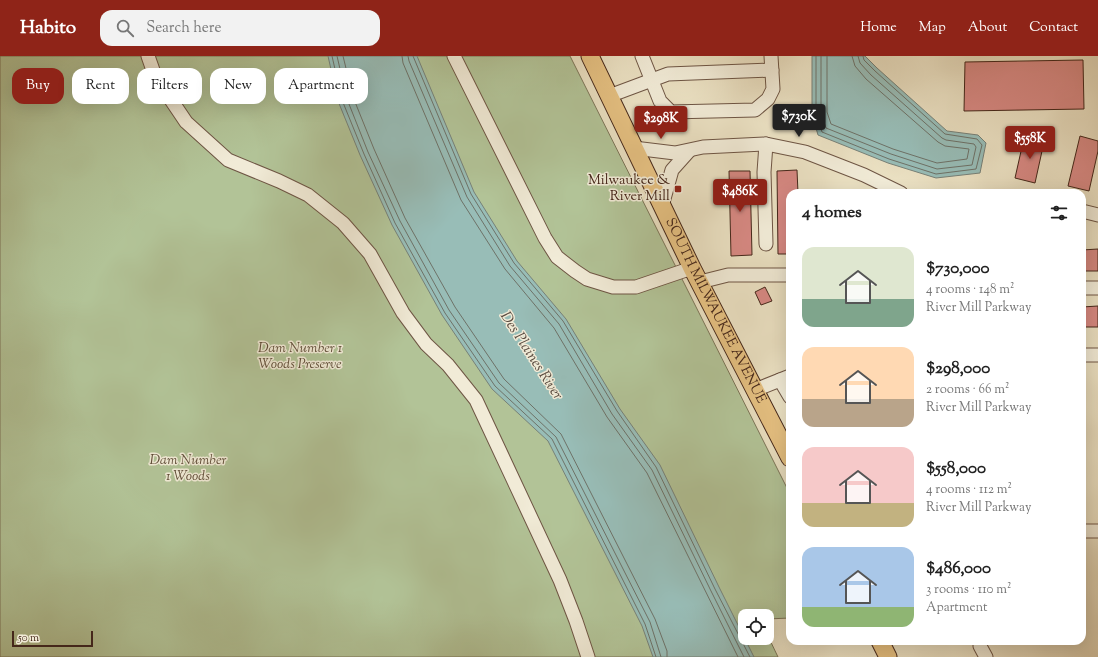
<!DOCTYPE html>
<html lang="en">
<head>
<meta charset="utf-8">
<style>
  body { margin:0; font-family:"Sorts Mill Goudy",serif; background:#f2f2f2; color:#222; height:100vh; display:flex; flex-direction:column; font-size:15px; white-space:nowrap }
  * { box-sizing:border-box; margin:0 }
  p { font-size:13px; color:#767676 }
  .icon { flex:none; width:22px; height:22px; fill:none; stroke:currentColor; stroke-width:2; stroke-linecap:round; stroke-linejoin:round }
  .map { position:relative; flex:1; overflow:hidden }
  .panel { position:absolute; left:786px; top:133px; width:300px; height:456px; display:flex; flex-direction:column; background:#fff; border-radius:12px; box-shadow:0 4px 16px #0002 }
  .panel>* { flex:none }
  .top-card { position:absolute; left:12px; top:12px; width:380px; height:36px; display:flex; gap:8px }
  .buttons { position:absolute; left:738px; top:553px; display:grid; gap:8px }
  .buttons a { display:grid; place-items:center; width:36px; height:36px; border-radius:8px; background:#fff; box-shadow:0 4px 16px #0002; font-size:20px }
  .scale { position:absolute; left:12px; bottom:10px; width:81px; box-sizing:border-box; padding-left:4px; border:2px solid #45271a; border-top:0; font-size:11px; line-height:14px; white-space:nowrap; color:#45271a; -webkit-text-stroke:3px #f1ebd7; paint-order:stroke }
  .price { position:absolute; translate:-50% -34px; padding:0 9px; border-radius:4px; background:#8f2418; color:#fff; font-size:13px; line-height:26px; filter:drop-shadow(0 1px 2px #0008) }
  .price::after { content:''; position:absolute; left:50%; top:24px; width:12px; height:9px; margin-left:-6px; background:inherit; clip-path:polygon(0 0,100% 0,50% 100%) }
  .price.current { background:#222; color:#fff }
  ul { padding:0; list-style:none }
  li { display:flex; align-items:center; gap:12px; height:100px; padding:0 16px }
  li span { display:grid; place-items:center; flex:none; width:112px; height:80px; border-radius:12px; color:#555 }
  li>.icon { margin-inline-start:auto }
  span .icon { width:48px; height:48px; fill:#fffc; stroke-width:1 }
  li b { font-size:17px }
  h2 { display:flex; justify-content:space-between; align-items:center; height:48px; padding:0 16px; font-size:17px }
  .pill { padding:0 14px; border-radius:12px; background:#fff; box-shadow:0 4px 16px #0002; font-size:14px; line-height:36px }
  .pill.current { background:#8f2418; color:#fff }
  header { display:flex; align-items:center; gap:24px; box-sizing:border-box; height:56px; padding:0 20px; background:#8f2418; color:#fff }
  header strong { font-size:19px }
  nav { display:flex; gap:22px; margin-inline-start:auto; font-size:14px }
  .search { width:280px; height:36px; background:#f2f2f2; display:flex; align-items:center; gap:10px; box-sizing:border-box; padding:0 14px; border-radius:12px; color:#767676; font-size:15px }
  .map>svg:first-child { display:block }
  .green { fill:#b2c397; stroke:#7c7558 }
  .water { fill:#98bdb7; stroke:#778178 }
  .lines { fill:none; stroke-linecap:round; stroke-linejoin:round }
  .shore { stroke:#6e7268; stroke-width:1 }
  .building { fill:#d68882; stroke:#45271a }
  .minor-casing { stroke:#6e5544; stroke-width:15 }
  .major-casing { stroke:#45271a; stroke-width:19 }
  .minor { stroke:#f1ebd7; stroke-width:13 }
  .major { stroke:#e5c081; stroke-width:17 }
  .poi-dot { fill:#8f2418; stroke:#f1ebd7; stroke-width:1.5 }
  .labels { text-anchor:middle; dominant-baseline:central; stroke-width:3; stroke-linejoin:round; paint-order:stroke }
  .poi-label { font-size:14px; fill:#45271a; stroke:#f1ebd7; text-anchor:end }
  .street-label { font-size:14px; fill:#45271a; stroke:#f1ebd7 }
  .park-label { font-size:14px; font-style:italic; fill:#604e39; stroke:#f1ebd7 }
  .water-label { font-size:15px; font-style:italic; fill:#5a4c41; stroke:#f1ebd7 }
</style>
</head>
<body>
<header>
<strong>Habito</strong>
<div class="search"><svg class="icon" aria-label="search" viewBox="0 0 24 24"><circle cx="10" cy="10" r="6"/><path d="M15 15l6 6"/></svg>Search here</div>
<nav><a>Home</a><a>Map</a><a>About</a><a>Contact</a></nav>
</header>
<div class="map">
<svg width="1098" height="601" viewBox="0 0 1098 601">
  <rect width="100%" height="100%" fill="#eae0c2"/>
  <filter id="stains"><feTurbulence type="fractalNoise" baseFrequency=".005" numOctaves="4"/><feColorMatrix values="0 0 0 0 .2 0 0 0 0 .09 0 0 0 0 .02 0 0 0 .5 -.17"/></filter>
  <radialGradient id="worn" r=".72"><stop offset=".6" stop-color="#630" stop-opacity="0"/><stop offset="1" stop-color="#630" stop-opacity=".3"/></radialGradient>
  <path class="green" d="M0 0H570L790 438V562L767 563V560H745V582H767V578L778 601H0Z"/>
  <g class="water">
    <path d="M328 0H417L474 136 517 205 566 263 620 353 660 409 719 531 754 601H653L642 570 548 385 492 333 442 259 392 169 360 99 338 45Z"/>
    <path d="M812 0H865L877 12 947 75 978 79 986 87 980 117 936 122 888 107 818 79 812 58Z"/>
  </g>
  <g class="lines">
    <g class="shore">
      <path d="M332 0 342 44 364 98 395 167 445 257 495 330 552 383 645 568 656 601"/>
      <path d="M337 0 347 43 368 96 400 165 449 254 499 327 556 381 650 566 661 601"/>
      <path d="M343 0 353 41 374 93 405 162 455 251 504 323 561 378 655 563 667 595V601"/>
      <path d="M402 0 403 7 461 144 505 213 554 272 607 361 647 417 738 601"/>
      <path d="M408 0 409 5 467 141 510 210 559 268 612 358 652 414 711 535 744 601"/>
      <path d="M413 0 471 138 514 207 563 265 617 355 656 411 715 533 750 601"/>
      <path d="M816 0V58L822 76 889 103 936 118 976 113 982 89 977 83 945 78 875 15 864 4 863 0"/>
      <path d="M821 0V57L826 72 891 98 937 113 972 109 976 91 974 88 946 84 942 82 871 19 860 7 858 0"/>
      <path d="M827 0V56L831 68 893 93 937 107 967 103 969 93 945 90 938 86 866 23 855 10 852 0"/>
    </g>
  </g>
  <g class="building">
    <path d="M1083 4 1084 53 964 55 965 6Z"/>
    <path d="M1080 80 1098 85V95L1089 135 1068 130Z"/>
    <path d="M1024 82 1044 86 1035 127 1015 122Z"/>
    <path d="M797 114 798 137H790V198H778L777 115Z"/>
    <path d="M729 115H750L752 199 731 200Z"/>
    <path d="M1098 193V215H1082V194Z"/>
    <path d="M765 231 772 245 761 249 755 236Z"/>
    <path d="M1098 250V271H1082V251Z"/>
  </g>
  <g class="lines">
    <defs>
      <g id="minor">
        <path d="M148 0 155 20 186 66 228 104 279 125 308 139 343 167 370 198 403 257 426 288 448 309 476 344 560 524 576 565 588 601"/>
        <path d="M454 0 545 182 557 201 575 215 587 223 613 231H636L692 212"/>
        <path d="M642 0 660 45 671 56 755 54 768 43 773 33 771 0"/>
        <path d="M609 40 668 18 772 14"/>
        <path d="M634 92 675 97 703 91 766 88 805 96 864 119 901 137"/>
        <path d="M662 150 672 114 689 95"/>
        <path d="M1082 155 1098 159"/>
        <path d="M766 188 764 116 766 88"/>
        <path d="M700 226 728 219H790"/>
        <path d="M1082 232H1098"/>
        <path d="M1082 299H1098"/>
        <path d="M780 324 790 341"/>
        <path d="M755 334 790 320"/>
        <path d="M1082 475H1098"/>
        <path d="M980 590 986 601"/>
      </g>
      <g id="major">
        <path id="s1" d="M590 0 692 212 790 402"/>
        <path d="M880 585 888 601"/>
      </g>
    </defs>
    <use href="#minor" class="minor-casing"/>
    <use href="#major" class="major-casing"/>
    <use href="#minor" class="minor"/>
    <use href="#major" class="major"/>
  </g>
  <rect class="poi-dot" x="674" y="129" width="8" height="8" rx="2"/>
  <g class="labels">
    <g class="poi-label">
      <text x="670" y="125">Milwaukee &amp;<tspan x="670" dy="16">River Mill</tspan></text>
    </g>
    <g class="street-label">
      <text stroke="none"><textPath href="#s1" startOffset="284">SOUTH MILWAUKEE AVENUE</textPath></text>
    </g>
    <g class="park-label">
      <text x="300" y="293">Dam Number 1<tspan x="300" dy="16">Woods Preserve</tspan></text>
      <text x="188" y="405">Dam Number<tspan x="188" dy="16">1 Woods</tspan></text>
    </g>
    <g class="water-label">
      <text transform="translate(531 300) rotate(57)">Des Plaines River</text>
    </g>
  </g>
  <rect width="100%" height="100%" filter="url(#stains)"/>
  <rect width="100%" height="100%" fill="url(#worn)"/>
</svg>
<div class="buttons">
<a><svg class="icon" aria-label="locate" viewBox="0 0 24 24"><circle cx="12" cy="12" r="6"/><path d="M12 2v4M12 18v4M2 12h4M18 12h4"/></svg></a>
</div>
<div class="scale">50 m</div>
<b class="price current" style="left:799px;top:82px">$730K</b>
<b class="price" style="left:661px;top:84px">$298K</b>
<b class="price" style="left:1030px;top:104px">$558K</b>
<b class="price" style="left:740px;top:157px">$486K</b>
<div class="top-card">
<a class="pill current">Buy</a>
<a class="pill">Rent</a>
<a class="pill">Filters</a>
<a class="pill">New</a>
<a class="pill">Apartment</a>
</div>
<section class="panel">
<h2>4 homes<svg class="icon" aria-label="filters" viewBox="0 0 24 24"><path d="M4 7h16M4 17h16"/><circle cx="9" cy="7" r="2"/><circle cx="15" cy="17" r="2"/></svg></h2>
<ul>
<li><span style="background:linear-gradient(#dfe7d0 65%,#7fa58c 0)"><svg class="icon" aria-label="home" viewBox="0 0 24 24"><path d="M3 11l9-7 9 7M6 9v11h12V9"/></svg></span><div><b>$730,000</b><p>4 rooms · 148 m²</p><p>River Mill Parkway</p></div></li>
<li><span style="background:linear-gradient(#ffd9b3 65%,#b9a48a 0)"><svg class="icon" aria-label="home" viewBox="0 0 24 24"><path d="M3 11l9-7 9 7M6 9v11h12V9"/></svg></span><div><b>$298,000</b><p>2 rooms · 66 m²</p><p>River Mill Parkway</p></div></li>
<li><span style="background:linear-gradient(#f6c9c9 70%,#c2b280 0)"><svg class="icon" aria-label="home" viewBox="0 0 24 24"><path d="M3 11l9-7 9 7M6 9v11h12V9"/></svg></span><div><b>$558,000</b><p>4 rooms · 112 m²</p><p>River Mill Parkway</p></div></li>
<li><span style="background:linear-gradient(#a9c7e8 75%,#8fb573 0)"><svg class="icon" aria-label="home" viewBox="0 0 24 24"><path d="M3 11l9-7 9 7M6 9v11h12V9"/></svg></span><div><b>$486,000</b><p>3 rooms · 110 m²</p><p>Apartment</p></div></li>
</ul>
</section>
</div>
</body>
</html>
